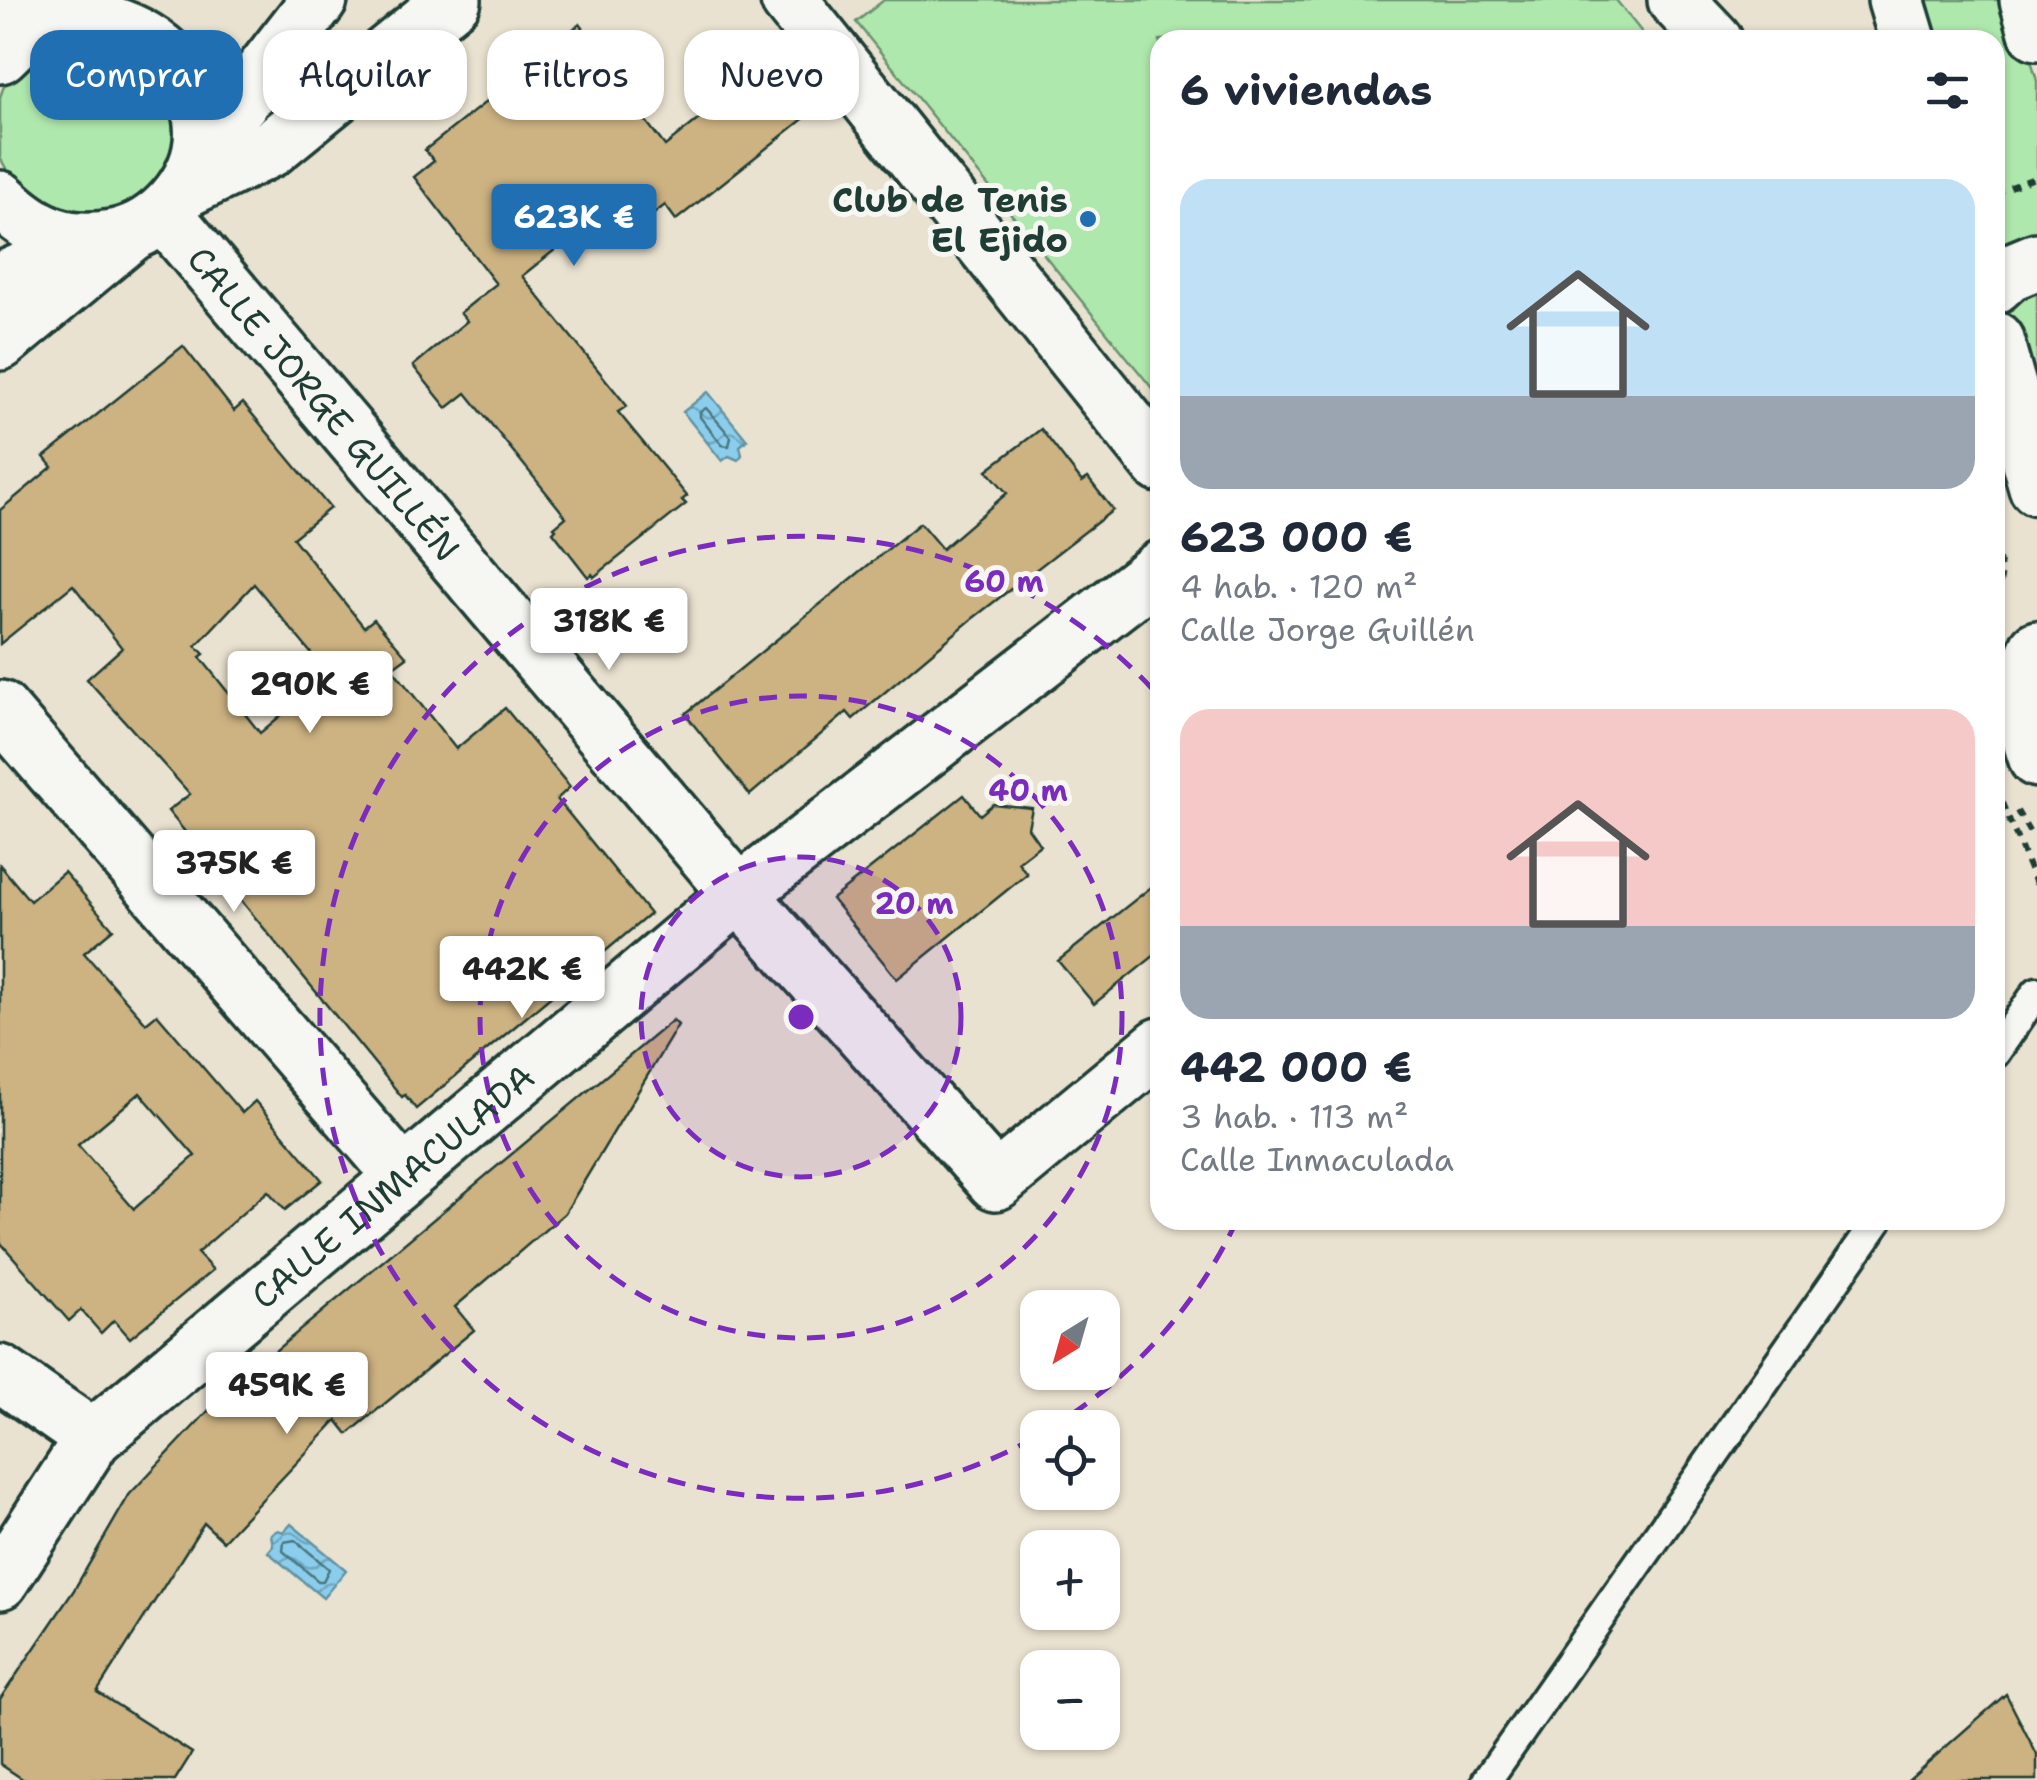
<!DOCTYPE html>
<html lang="es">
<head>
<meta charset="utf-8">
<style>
  body { margin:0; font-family:"Shantell Sans",sans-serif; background:#f6f6f7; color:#1f2937; height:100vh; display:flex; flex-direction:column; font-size:38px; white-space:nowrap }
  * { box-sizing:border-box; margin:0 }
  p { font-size:32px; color:#747a83 }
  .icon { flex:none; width:55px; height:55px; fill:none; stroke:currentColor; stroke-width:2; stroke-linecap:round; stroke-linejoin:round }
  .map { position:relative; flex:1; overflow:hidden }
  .sheet { position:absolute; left:1150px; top:30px; width:855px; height:1200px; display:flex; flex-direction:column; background:#fff; border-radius:30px; box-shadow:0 2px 8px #0004 }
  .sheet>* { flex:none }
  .top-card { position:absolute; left:30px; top:30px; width:950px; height:90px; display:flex; gap:20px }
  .needle { width:65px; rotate:217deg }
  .fabs { position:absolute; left:1020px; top:1290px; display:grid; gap:20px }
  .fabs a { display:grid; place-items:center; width:100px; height:100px; border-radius:20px; background:#fff; box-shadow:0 2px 8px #0004; font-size:50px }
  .price { position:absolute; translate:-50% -85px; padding:0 22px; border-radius:10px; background:#fff; color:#222; font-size:32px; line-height:65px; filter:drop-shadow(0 2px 5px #0008) }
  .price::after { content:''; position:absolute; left:50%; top:60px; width:30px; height:22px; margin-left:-15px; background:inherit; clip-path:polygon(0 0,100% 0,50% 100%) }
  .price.selected { background:#1f6fb2; color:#fff }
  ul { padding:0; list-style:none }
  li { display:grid; align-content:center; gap:20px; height:530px; padding:0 30px }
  li span { display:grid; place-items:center; height:310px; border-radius:30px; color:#555 }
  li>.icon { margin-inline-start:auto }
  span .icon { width:180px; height:180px; fill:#fffc; stroke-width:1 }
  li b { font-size:42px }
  h2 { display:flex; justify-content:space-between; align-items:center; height:120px; padding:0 30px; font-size:42px }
  .tag { padding:0 35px; border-radius:30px; background:#fff; box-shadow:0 2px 8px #0004; font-size:35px; line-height:90px }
  .tag.selected { background:#1f6fb2; color:#fff }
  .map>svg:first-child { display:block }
  .grass { fill:#afe8ac; stroke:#679270; stroke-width:2.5 }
  .water { fill:url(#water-waves); stroke:#6093a2; stroke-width:2.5 }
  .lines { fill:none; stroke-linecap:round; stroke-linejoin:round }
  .shore { stroke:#4a777e; stroke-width:2.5 }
  .building { fill:#cdb282; stroke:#1f3d34; stroke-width:2.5; fill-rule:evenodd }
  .service-casing { stroke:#1f3d34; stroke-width:35 }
  .minor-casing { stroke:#1f3d34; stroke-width:62 }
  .tertiary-casing { stroke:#1f3d34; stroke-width:62 }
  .secondary-casing { stroke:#1f3d34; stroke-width:62 }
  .path { stroke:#1f3d34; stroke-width:6; stroke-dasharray:8 8; stroke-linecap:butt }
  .service { stroke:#f6f6f2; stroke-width:28 }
  .minor { stroke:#f6f6f2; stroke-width:55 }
  .tertiary { stroke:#f6f6f2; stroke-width:55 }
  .secondary { stroke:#f6f6f2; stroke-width:55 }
  .ring { fill:none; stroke:#7b2cbf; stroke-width:5; stroke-dasharray:18 12 }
  .poi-dot { fill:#1f6fb2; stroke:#f6f6f2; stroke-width:4 }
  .labels { text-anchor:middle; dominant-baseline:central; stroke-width:10; stroke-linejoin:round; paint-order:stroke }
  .poi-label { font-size:35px; font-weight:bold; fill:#1f3d34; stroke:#f6f6f2; text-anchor:end }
  .street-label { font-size:35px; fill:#1f3d34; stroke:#f6f6f2 }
  .centre { fill:#7b2cbf; stroke:#f6f6f2; stroke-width:5 }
  .ring-label { font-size:30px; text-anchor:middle; font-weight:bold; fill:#7b2cbf; stroke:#f6f6f2; stroke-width:10; stroke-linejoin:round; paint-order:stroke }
</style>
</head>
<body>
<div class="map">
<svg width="2037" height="1780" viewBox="0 0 2037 1780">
  <defs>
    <pattern id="water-waves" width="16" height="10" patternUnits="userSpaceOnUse" patternTransform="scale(2.5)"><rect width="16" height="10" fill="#8bcdec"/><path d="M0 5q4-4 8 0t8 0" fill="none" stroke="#71a8c0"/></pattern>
  </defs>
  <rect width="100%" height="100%" fill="#eae2d0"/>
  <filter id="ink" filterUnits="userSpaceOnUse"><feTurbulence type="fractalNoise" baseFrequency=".01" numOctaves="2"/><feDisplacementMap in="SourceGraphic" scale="20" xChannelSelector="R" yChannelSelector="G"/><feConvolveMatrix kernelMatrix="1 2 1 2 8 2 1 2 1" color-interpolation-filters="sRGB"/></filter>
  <g filter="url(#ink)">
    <g class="grass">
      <path d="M884 0H1616L1648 40H1160V398L856 22Z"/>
      <path d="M1909 0H2014L2037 81V441L1995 297V40H1920Z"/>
      <path d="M105 35 175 90 178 154 140 206 78 222 21 194 0 158V97L5 83 22 59 47 43Z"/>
    </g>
    <g class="water">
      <path d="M708 392 747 440 740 446 742 455 738 460 729 456 722 461 683 412Z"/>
      <path d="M291 1524 346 1570 323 1598 268 1552 273 1546 271 1534 278 1530 284 1532Z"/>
    </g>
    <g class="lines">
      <g class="shore">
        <path d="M706 408 731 437 729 446 722 445 700 417V412Z"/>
        <path d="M295 1540 329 1569 323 1581H318L283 1551 284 1542Z"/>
      </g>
    </g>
    <g class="building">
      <path d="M580 24 619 75 614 79 665 146 772 61 812 112 676 220 665 205 631 232 610 206 522 276 627 406 618 412 687 496 682 500 686 504 594 577 592 574 588 577 553 532 556 529 554 527 566 517 466 393 447 408 413 366 467 321 460 313 496 284 414 177 434 161 425 150 534 64 531 60Z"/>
      <path d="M183 346 234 411 243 403 330 508 293 538 364 627 374 619 407 657 392 668 456 749 505 708 570 787 557 799 650 914 416 1109 405 1095 402 1097 168 811 190 794 87 679 122 648 73 585 0 644V510L52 467 44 457ZM254 584 329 675 260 733 200 657 204 654 196 646Z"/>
      <path d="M1041 429 1082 482 1088 478 1113 510 972 619 853 719 847 712 750 795 685 714 920 523 942 549 1007 493 987 470Z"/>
      <path d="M964 795 980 815 993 804 1032 808 1028 828 1040 845 1018 862 1027 874 897 979 832 899Z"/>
      <path d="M0 865 30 901 64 872 113 929 84 953 146 1023 157 1014 242 1113 255 1101 322 1180 285 1210 268 1191 197 1253 213 1270 130 1338 114 1320 101 1333 81 1310 69 1321 0 1242ZM140 1093 195 1156 134 1209 78 1145Z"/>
      <path d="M1160 880V951L1094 1004 1058 961Z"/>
      <path d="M673 1020 678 1025 565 1213 455 1307 474 1330 348 1434 337 1420 223 1541 204 1523 97 1692 192 1753 175 1780H24L0 1764V1699L74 1590 129 1495 228 1390Z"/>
      <path d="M2006 1694 2037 1755V1780H1908Z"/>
    </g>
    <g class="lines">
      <defs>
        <g id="service">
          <path d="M1995 1053 2037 992"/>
          <path d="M1487 1780 1878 1220"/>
        </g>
        <g id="minor">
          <path d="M789 0 1160 464"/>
          <path d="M1676 0 1714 40"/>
          <path id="s1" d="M164 214 739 894 996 1182 1160 1046"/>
          <path d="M0 709 403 1176"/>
          <path d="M0 1373 93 1438"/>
          <path id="s2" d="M0 1581 93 1438 739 894 1160 569"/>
        </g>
        <g id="tertiary">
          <path d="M1 0 26 31"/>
          <path d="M1896 0 1908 40"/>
          <path d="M2028 0 2037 32"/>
          <path d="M186 189 270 149 453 0"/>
          <path d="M1995 285 2008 273 2037 261"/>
          <path d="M1995 340 2037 487"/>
          <path d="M0 342 130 234"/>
          <path d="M2037 649C2021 691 2022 717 2037 759"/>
        </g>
        <g id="secondary">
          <path d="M0 55C13 43 26 28 42 21 151 0 253 110 175 201 160 218 140 232 117 237 67 247 36 234 0 199"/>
          <path d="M201 152 319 0"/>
          <path d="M0 281 91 242"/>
        </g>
      </defs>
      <use href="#service" class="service-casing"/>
      <use href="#minor" class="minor-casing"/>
      <use href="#tertiary" class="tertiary-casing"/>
      <use href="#secondary" class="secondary-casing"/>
      <g class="path">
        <path d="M1995 193 2037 177"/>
        <path d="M1995 544 2002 572 1995 612"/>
        <path d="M2002 803 2037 886"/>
        <path d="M2017 811 2030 833 2037 837"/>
      </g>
      <use href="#service" class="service"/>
      <use href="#minor" class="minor"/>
      <use href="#tertiary" class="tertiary"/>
      <use href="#secondary" class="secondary"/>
    </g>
  </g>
  <circle cx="801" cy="1017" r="160" fill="#7b2cbf" fill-opacity=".12"/>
  <g class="ring">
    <circle cx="801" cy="1017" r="160"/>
    <circle cx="801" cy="1017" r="321"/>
    <path d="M1237 1220A481 481 0 0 1 1052 1427M1034 1438A481 481 0 1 1 1158 695"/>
  </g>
  <circle class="poi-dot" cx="1088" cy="219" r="10"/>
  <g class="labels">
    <g class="poi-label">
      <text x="1068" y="199">Club de Tenis<tspan x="1068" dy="40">El Ejido</tspan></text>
    </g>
    <g class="street-label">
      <text stroke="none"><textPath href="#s1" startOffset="248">CALLE JORGE GUILLÉN</textPath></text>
      <text stroke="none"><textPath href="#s2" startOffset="562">CALLE INMACULADA</textPath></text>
    </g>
  </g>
  <circle cx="801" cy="1017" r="15" class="centre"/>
  <g class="ring-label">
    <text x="1004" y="592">60 m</text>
    <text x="1028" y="801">40 m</text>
    <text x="914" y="914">20 m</text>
  </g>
</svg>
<div class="fabs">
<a><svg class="needle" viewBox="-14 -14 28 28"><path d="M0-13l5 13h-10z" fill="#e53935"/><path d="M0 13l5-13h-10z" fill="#747a83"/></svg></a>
<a><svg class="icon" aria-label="locate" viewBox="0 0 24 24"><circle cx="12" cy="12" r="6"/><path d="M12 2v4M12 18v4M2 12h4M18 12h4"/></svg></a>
<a>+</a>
<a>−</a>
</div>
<b class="price selected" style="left:574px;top:269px">623K €</b>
<b class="price" style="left:609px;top:673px">318K €</b>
<b class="price" style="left:310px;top:736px">290K €</b>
<b class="price" style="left:234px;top:915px">375K €</b>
<b class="price" style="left:522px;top:1021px">442K €</b>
<b class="price" style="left:287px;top:1437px">459K €</b>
<div class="top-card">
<a class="tag selected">Comprar</a>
<a class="tag">Alquilar</a>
<a class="tag">Filtros</a>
<a class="tag">Nuevo</a>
</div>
<section class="sheet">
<h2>6 viviendas<svg class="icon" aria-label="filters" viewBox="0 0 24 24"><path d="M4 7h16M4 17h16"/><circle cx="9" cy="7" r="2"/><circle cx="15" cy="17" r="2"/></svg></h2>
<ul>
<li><span style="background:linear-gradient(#bfe0f5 70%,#9aa5b1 0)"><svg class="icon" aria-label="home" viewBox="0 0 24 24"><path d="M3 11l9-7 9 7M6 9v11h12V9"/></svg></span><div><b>623 000 €</b><p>4 hab. · 120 m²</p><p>Calle Jorge Guillén</p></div></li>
<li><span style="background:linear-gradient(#f6c9c9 70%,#9aa5b1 0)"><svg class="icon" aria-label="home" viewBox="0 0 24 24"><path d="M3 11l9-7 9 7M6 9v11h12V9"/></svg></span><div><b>442 000 €</b><p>3 hab. · 113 m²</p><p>Calle Inmaculada</p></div></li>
</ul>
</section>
</div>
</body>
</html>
